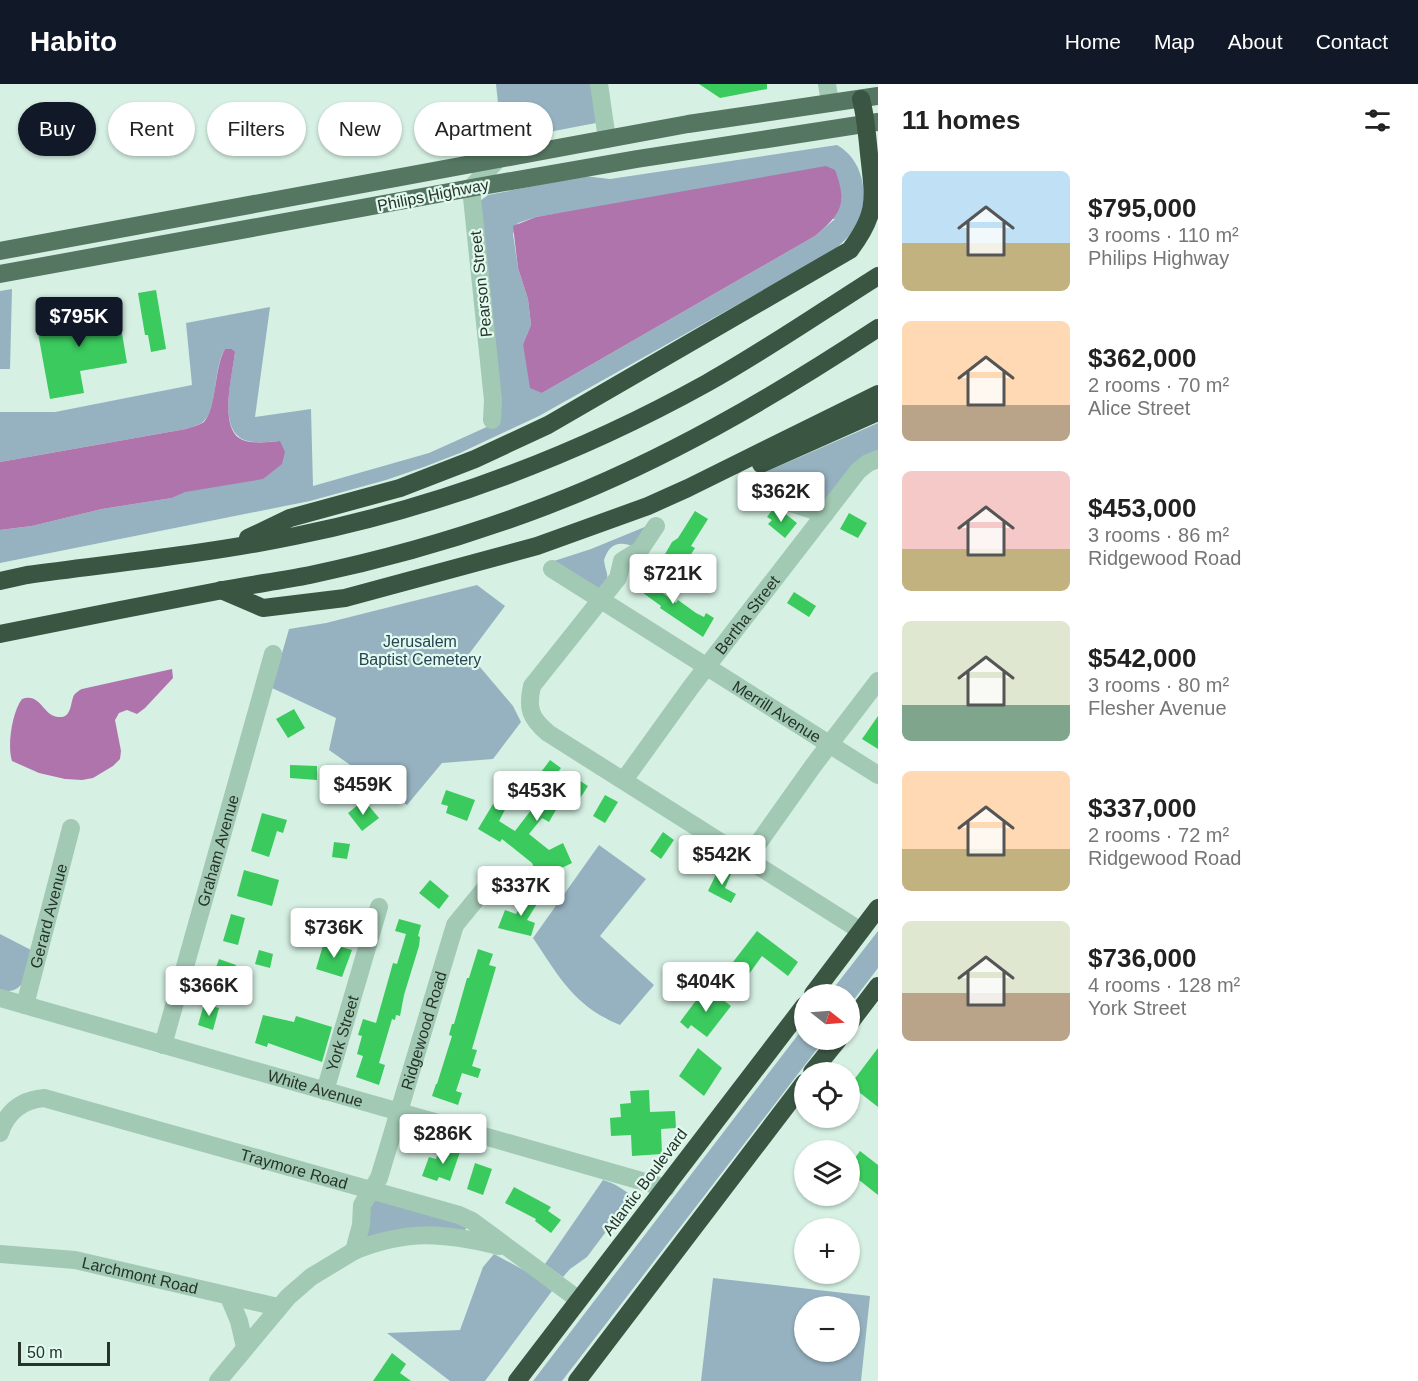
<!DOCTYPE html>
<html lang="en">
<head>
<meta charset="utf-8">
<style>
  body { margin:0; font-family:Arial,sans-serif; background:#f2f2f2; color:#222; height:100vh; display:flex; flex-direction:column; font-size:22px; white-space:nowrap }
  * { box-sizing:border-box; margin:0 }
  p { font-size:20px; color:#767676 }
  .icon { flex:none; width:33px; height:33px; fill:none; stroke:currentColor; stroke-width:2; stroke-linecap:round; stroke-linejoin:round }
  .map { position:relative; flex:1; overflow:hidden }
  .panel { display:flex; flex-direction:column; background:#fff; width:540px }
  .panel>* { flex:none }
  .banner { position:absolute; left:18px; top:18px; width:570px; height:54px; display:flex; gap:12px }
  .needle { width:39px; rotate:107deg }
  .tools { position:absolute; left:794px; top:900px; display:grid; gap:12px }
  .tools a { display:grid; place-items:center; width:66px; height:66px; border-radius:50%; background:#fff; box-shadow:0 2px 4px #0004; font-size:30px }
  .scale { position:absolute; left:18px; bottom:15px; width:92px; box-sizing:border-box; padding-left:6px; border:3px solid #253329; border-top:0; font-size:16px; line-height:21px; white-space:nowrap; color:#253329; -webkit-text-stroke:4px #e2f9ef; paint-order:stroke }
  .price { position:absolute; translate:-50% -51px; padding:0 14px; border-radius:6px; background:#fff; color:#222; font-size:20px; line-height:39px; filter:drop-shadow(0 2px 3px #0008) }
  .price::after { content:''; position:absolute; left:50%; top:36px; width:18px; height:14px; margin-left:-9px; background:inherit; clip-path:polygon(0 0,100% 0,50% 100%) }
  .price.active { background:#111827; color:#fff }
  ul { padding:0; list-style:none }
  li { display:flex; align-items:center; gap:18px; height:150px; padding:0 24px }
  li span { display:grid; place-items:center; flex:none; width:168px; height:120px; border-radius:9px; color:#555 }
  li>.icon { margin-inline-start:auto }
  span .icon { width:72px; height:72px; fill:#fffc; stroke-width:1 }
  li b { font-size:26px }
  h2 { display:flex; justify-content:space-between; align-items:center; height:72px; padding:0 24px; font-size:26px }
  .pill { padding:0 21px; border-radius:27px; background:#fff; box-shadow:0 2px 4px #0004; font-size:21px; line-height:54px }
  .pill.active { background:#111827; color:#fff }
  header { display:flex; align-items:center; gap:36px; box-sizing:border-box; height:84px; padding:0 30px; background:#111827; color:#fff }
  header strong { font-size:28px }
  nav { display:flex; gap:33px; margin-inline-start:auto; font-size:21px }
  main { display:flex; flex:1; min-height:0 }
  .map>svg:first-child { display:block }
  .green { fill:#96b2c0; fill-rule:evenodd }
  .water { fill:#af74ac }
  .building { fill:#3bca5e }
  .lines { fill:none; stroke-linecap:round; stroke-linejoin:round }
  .minor { stroke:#a2c9b4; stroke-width:18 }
  .major { stroke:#557660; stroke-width:18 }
  .highway { stroke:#3b5543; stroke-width:18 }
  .labels { text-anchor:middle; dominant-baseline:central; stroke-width:4.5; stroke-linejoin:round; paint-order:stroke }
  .street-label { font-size:16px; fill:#253329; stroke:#e2f9ef }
  .park-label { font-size:16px; fill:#284352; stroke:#e2f9ef }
</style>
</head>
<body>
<header>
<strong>Habito</strong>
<nav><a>Home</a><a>Map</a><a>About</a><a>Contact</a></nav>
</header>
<main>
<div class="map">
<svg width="878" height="1297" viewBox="0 0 878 1297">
  <rect width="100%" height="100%" fill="#d6f1e4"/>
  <g class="green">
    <path d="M496 0H594L596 39 502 57Z"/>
    <path d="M837 61C862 75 869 108 860 133 855 147 844 158 833 167L539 332 460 369 424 383 386 396 310 417 0 479V446L32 442 102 425 172 414 280 357C268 358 247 361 238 352 220 337 232 290 235 269L232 265H225C213 283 218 324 204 337 200 341 191 343 186 345L0 378V328H55L192 301 186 239 270 223 255 333 311 325 313 402 429 369 500 337 480 117 488 111 584 92 610 95ZM561 129 835 135 815 152 542 309 523 260 531 241 528 215 518 184 513 150 518 139 536 133Z"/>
    <path d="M12 205 10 285H0V207Z"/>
    <path d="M878 339V368L823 425 745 397Z"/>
    <path d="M652 440 634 463C619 456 609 460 604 476 606 492 612 491 600 505L554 477 591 465Z"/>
    <path d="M477 501 505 522 469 570 513 622 521 638 493 675 442 679 407 721 329 666 336 634 272 604 289 545 326 539Z"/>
    <path d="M599 761 646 795 600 852 654 901 620 941C574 922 560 894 533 854Z"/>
    <path d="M878 847V884L849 922V910H829Z"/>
    <path d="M0 850 33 867C27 886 26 913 0 906Z"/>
    <path d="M804 943V956H824L562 1297H533Z"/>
    <path d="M603 1096C613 1099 625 1105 632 1113L587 1173 570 1185 563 1193 545 1180Z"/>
    <path d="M377 1115 466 1142V1145L462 1148 372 1155 366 1152 371 1119Z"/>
    <path d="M494 1170 529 1189 552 1207 485 1297H450L387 1249 460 1246 483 1183Z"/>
    <path d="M713 1194 870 1212 861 1297H701ZM804 1222H849V1268H804Z"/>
  </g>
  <g class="water">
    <path d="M826 82 835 86C848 120 841 130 815 152L542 309 530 304 523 260 531 241 528 215 518 184 513 142 536 133Z"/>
    <path d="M225 265H232L235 268C233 288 219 340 239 354 249 361 268 358 280 357L285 368 282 380 263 395 185 408 172 414 102 425 32 442 0 446V378L186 345C191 343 200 341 204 338 217 324 214 283 225 265Z"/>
    <path d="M172 585 173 594 145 624 137 630 127 626 119 629 115 636 121 667 120 675 113 682 93 694 82 696 65 695 39 689 12 677C7 662 12 628 22 615 41 608 42 632 59 633 72 634 70 619 74 611 76 609 79 606 82 605Z"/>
  </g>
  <g class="building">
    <path d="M699 0H767V5L720 14Z"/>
    <path d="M156 206 166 265 151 268 148 251H145L138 209Z"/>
    <path d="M118 225 127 279 80 287 84 309 50 315 36 238 70 232 69 229 80 226 84 231Z"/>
    <path d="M773 425 783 428 797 439 785 454 768 440 772 436 767 433Z"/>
    <path d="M695 427 708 435 691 462 695 464 679 489 661 477 672 458 678 454Z"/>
    <path d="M849 429 867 439 858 454 840 445Z"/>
    <path d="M640 485 663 502 660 507 676 519 678 516 696 529 704 533 706 529 714 534 703 553 660 524 661 522 639 506 643 501 634 494Z"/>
    <path d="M794 508 816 522 809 533 787 519Z"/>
    <path d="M294 625 305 644 288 654 276 635Z"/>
    <path d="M878 632V665L862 655Z"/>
    <path d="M550 676 561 684 554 693 571 705 577 695 588 702 573 725 561 717 549 738 542 734 529 750 549 766 563 759 572 779 539 795 532 779 502 755 500 758 478 745 496 715 507 722 499 737 515 747 535 721 541 711 530 703Z"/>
    <path d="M290 681 317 682V696L290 694Z"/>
    <path d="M446 706 475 716 467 737 446 729 448 722 441 720Z"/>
    <path d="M605 711 618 718 605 739 593 732Z"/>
    <path d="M364 716 379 734 362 747 348 729Z"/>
    <path d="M262 729 287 736 283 749 277 747 269 773 251 767Z"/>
    <path d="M663 748 674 756 661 775 650 767Z"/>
    <path d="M334 758 350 760 347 775 332 773Z"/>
    <path d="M692 766 703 775 690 790 680 782Z"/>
    <path d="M719 784 731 790 725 804 736 810 731 819 708 807Z"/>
    <path d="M244 786 279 796 272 822 237 812Z"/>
    <path d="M430 796 449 812 439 825 419 809Z"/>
    <path d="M529 808 540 815 527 836 535 839 531 852 498 844 505 826 516 830Z"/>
    <path d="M231 830 245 834 238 861 223 857Z"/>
    <path d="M399 835 421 841 418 852 420 853 419 862 404 911 400 932 396 931 395 936 392 935 379 979 385 981 379 1001 356 993 363 972 357 970 362 952 358 951 363 935 376 939 393 879 397 880 406 850 395 847Z"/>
    <path d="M757 847 798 878 788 892 762 872 749 890 733 878Z"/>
    <path d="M324 858 352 866 342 893 316 885Z"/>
    <path d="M478 865 493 870 489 881 496 883 472 965 477 966 472 982 481 985 478 994 462 989 456 1007 462 1009 458 1021 432 1012 436 1000H437L452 952 449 951 452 940H454L467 894H469Z"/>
    <path d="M259 866 273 870 270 884 255 880Z"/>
    <path d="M219 875 236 881 229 901 212 895Z"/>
    <path d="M706 903 731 922 707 953 691 941 688 945 680 938Z"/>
    <path d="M204 920 219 924 213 946 198 941Z"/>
    <path d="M263 931 294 938 296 932 332 943 322 978 268 959 267 963 255 959Z"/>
    <path d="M698 964 722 984 704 1012 679 992Z"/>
    <path d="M878 964V1023L850 1001Z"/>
    <path d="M649 1006 650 1028 675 1027 676 1044 661 1045 662 1070 632 1072 631 1051 611 1052 610 1034 621 1033 620 1020 631 1019 630 1007Z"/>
    <path d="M451 1058 462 1062 450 1097 439 1093 437 1097 422 1092 429 1073 436 1075 437 1072 445 1075Z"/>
    <path d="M860 1067 878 1081V1111L849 1088V1082Z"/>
    <path d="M475 1079 492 1085 483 1111 467 1105Z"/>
    <path d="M514 1103 551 1123 548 1127 561 1136 551 1149 535 1137 536 1135 505 1119Z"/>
    <path d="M392 1269 406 1280 400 1289 411 1297H373Z"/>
  </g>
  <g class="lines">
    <g class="minor">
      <path d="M599 0 607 55"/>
      <path d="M827 0 830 19"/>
      <path d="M492 336 493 316 471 104 498 75"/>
      <path d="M753 407 825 430"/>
      <path d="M656 442 640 466 622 477 618 494 532 602C527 624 530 634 548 649L861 847"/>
      <path id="s1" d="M552 485 878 691"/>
      <path id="s2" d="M624 696 691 603 858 387 868 379 878 375"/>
      <path d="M747 775 813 682 878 597"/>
      <path id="s3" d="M0 914 666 1104"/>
      <path id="s4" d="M25 921 71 744"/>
      <path id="s5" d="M163 961 273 570"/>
      <path id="s6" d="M325 1007 379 823"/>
      <path id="s7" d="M0 1049C7 1027 22 1016 44 1014L459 1131 472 1137 579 1216"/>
      <path d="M354 1167C408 1145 444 1149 499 1162"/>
      <path id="s8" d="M0 1170 75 1176 278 1223"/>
      <path d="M229 1213 239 1237 245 1263"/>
      <path id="s9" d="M218 1297 288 1213 311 1193 354 1167 361 1141 362 1121 379 1094 455 841 487 802"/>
    </g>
    <g class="major">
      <path d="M0 167 688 40 878 12"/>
      <path d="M0 190 471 104 637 75 878 38"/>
    </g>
    <g class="highway">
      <path d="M761 380 878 328"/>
      <path d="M248 454 290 434 400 404 475 375 548 341 850 166C878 129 874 115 869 70 867 51 866 33 861 15"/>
      <path d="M0 497 27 491C115 479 208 470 295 452 439 423 579 370 707 299 766 266 821 228 878 192"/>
      <path d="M221 506 263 524 345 514 537 462 648 422 688 404 878 310"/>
      <path d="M0 550C73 535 145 521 218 507 248 501 280 497 310 491 390 474 470 451 546 422 664 377 773 313 878 244"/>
      <path d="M813 910 878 824"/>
      <path d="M849 940 878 902"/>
      <path d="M812 988 838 956"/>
      <path d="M517 1297 804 922"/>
      <path d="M577 1297 804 999"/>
    </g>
  </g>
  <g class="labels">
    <g class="street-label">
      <text transform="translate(433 111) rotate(-11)">Philips Highway</text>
      <text transform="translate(481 200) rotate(-96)">Pearson Street</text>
      <text stroke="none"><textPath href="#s2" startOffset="206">Bertha Street</textPath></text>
      <text stroke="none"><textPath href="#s1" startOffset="266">Merrill Avenue</textPath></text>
      <text stroke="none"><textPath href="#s5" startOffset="202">Graham Avenue</textPath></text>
      <text stroke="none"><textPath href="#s4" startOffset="92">Gerard Avenue</textPath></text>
      <text stroke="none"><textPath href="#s9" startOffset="423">Ridgewood Road</textPath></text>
      <text stroke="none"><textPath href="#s6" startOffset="60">York Street</textPath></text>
      <text stroke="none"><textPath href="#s3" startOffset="328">White Avenue</textPath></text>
      <text stroke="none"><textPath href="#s7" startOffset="320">Traymore Road</textPath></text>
      <text transform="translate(645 1098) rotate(-53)">Atlantic Boulevard</text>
      <text stroke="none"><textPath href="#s8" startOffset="142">Larchmont Road</textPath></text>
    </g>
    <g class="park-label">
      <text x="420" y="557">Jerusalem<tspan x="420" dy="18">Baptist Cemetery</tspan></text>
    </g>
  </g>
</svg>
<div class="tools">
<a><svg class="needle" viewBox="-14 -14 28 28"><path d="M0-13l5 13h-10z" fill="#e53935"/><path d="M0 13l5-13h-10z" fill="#767676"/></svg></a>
<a><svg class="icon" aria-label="locate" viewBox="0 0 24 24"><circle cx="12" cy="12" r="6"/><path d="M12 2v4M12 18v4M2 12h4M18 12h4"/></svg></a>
<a><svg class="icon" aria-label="layers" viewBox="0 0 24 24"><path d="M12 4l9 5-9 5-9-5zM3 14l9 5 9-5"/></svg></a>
<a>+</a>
<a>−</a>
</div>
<div class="scale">50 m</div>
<b class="price active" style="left:79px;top:264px">$795K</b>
<b class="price" style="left:781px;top:439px">$362K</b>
<b class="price" style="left:673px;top:521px">$721K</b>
<b class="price" style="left:363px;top:732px">$459K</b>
<b class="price" style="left:537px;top:738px">$453K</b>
<b class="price" style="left:722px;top:802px">$542K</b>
<b class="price" style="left:521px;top:833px">$337K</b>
<b class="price" style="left:334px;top:875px">$736K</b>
<b class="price" style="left:706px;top:929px">$404K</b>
<b class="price" style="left:209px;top:933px">$366K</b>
<b class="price" style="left:443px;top:1081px">$286K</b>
<div class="banner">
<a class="pill active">Buy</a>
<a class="pill">Rent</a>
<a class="pill">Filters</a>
<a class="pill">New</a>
<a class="pill">Apartment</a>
</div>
</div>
<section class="panel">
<h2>11 homes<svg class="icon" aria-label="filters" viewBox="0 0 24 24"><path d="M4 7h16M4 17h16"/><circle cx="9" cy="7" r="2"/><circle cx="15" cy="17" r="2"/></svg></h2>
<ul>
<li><span style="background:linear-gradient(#bfe0f5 60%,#c2b280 0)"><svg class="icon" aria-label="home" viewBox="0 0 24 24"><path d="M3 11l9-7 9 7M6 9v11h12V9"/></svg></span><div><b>$795,000</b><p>3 rooms · 110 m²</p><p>Philips Highway</p></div></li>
<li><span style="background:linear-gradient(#ffd9b3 70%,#b9a48a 0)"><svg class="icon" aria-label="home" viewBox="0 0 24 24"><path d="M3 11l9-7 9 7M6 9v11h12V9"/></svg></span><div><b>$362,000</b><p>2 rooms · 70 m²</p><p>Alice Street</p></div></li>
<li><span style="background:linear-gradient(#f6c9c9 65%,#c2b280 0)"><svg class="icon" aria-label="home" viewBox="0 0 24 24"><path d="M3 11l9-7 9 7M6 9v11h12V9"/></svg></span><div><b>$453,000</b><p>3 rooms · 86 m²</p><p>Ridgewood Road</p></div></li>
<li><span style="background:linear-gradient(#dfe7d0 70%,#7fa58c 0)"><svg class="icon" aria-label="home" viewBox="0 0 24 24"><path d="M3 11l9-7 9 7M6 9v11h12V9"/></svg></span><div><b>$542,000</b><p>3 rooms · 80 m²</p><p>Flesher Avenue</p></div></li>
<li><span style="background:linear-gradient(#ffd9b3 65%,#c2b280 0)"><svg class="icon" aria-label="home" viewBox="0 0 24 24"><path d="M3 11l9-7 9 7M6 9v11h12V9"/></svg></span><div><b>$337,000</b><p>2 rooms · 72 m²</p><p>Ridgewood Road</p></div></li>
<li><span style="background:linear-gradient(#dfe7d0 60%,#b9a48a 0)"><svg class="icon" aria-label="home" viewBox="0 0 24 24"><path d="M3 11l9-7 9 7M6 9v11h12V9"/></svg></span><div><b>$736,000</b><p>4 rooms · 128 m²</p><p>York Street</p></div></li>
</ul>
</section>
</main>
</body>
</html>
